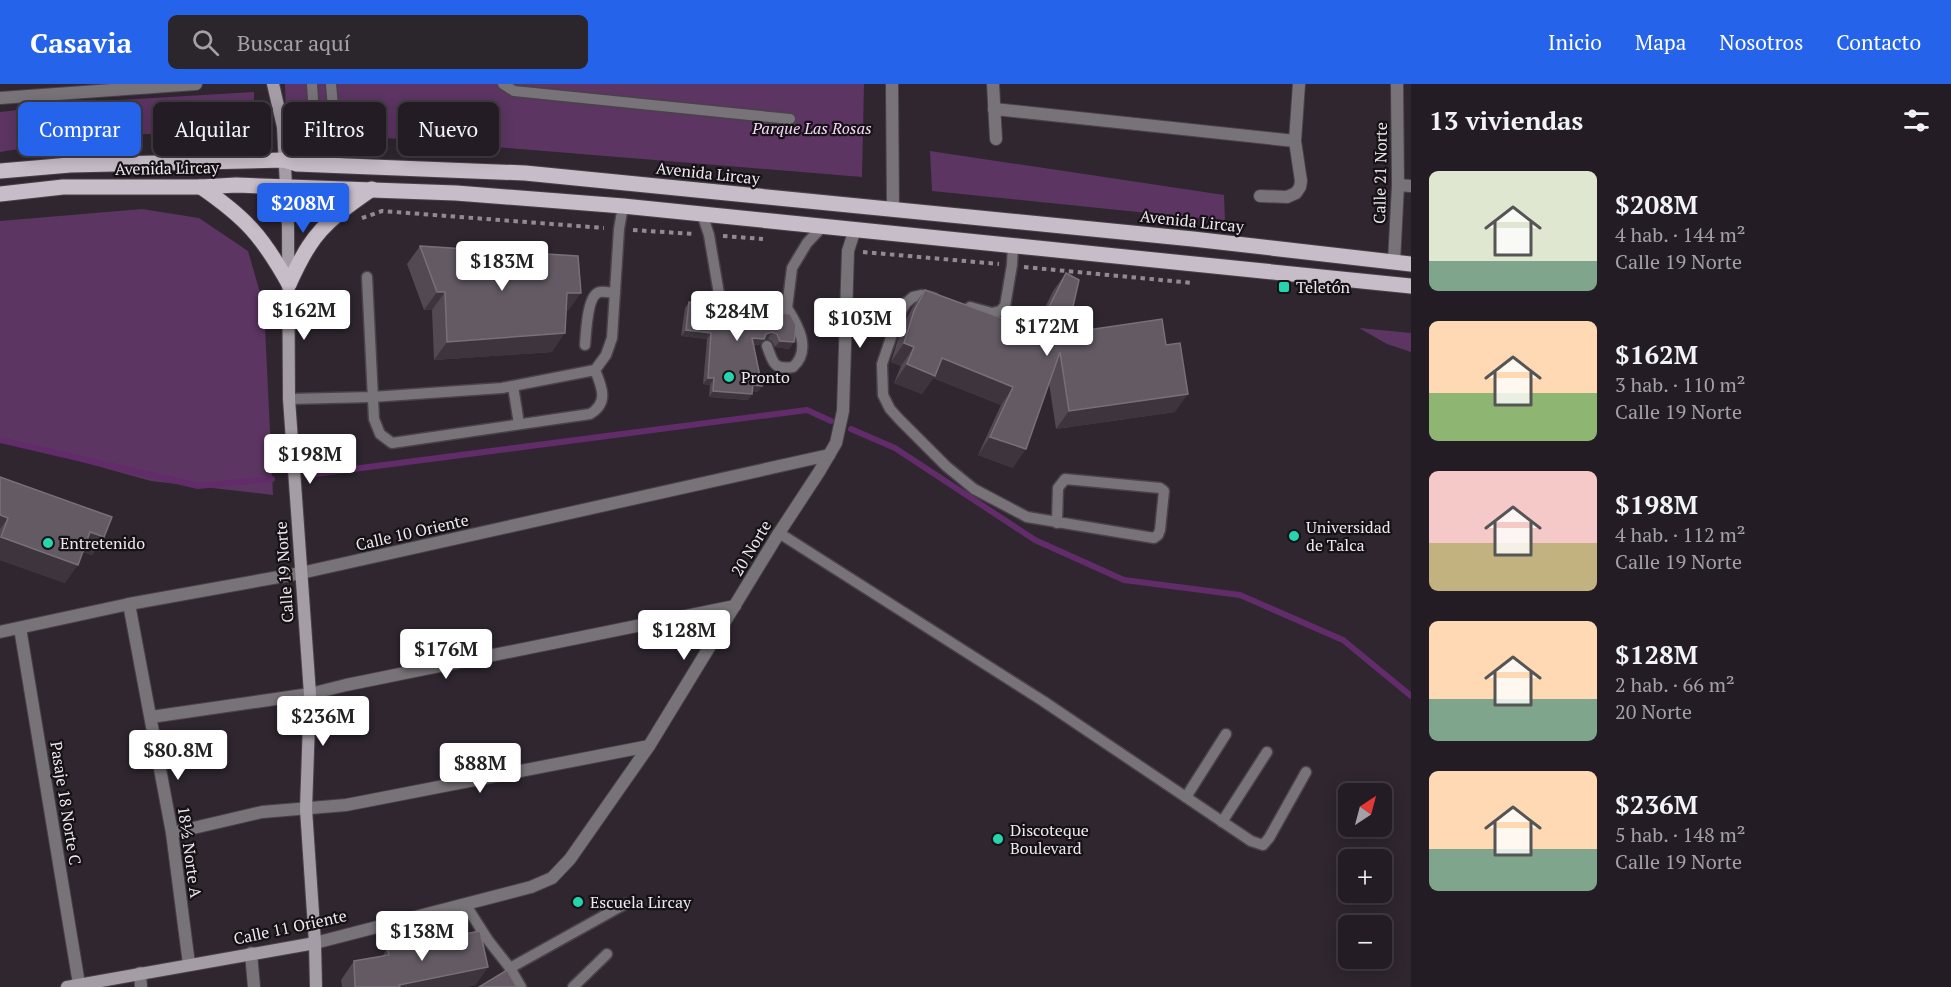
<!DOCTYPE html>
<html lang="es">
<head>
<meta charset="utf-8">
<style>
  body { margin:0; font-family:"PT Serif",serif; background:#2b252c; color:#f1f3f6; height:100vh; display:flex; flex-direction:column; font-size:22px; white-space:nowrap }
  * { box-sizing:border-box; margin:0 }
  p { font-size:20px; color:#a3a1a6 }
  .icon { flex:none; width:33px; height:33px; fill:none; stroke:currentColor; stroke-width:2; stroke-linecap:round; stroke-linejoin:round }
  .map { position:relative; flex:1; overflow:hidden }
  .drawer { display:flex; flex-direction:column; background:#231c24; width:540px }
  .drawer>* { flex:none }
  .banner { position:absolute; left:18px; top:18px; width:570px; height:54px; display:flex; gap:12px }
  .needle { width:39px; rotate:36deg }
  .buttons { position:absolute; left:1338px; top:699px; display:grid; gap:12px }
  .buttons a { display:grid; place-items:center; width:54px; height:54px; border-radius:9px; background:#231c24; box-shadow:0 3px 15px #0003,0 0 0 2px #403a41; font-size:30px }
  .price { position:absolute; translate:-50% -51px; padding:0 14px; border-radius:6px; background:#fff; color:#222; font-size:20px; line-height:39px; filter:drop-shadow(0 2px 3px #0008) }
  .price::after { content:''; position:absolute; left:50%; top:36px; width:18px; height:14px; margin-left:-9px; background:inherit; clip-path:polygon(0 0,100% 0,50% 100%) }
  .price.current { background:#2563eb; color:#fff }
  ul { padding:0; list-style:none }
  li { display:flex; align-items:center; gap:18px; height:150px; padding:0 18px }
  li span { display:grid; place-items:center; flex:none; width:168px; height:120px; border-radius:9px; color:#555 }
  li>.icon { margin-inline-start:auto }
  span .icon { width:72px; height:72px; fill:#fffc; stroke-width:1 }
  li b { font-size:26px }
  h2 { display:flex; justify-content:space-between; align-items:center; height:72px; padding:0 18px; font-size:26px }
  .chip { padding:0 21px; border-radius:9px; background:#231c24; box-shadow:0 3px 15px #0003,0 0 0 2px #403a41; font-size:21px; line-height:54px }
  .chip.current { background:#2563eb; color:#fff }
  header { display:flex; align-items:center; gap:36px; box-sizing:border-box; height:84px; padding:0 30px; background:#2563eb; color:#fff }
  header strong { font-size:28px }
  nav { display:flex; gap:33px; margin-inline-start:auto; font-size:21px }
  .search { width:420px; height:54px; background:#2b252c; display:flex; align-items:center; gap:15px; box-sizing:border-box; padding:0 21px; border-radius:9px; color:#a3a1a6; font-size:22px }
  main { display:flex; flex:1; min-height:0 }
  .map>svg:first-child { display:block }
  .green { fill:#5c3562 }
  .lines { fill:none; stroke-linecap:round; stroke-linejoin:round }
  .stream { stroke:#622b6a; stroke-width:6 }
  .lane-casing { stroke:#4a414b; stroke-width:13 }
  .street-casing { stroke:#4a414b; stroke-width:14 }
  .secondary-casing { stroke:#4a414b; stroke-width:14 }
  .primary-casing { stroke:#4a414b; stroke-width:17 }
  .path { stroke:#928a93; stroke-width:4; stroke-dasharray:4.5 4.5; stroke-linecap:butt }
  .lane { stroke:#787379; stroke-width:10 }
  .street { stroke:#787379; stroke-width:12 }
  .secondary { stroke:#a59da5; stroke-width:12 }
  .primary { stroke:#c7bdc8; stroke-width:15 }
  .wall { fill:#524953 }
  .shaded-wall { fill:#3d343e }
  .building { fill:#635a64; stroke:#787079; stroke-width:1.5 }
  .poi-dot { fill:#24d5ae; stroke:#151115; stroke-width:2 }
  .labels { text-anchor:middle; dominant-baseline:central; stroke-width:4.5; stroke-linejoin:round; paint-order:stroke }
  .park-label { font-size:16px; font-style:italic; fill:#f6d6fa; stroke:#151115 }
  .street-label { font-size:16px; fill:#eee8ef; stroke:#151115 }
  .poi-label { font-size:16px; fill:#eee8ef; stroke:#151115; text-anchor:start }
</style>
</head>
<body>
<header>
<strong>Casavia</strong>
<div class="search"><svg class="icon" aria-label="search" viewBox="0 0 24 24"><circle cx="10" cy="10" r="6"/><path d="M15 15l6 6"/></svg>Buscar aquí</div>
<nav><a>Inicio</a><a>Mapa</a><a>Nosotros</a><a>Contacto</a></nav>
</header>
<main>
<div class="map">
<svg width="1411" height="903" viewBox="0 0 1411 903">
  <rect width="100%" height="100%" fill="#2f2630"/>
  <g class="green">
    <path d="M285 0H864L862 93 301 47 289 42 286 33Z"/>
    <path d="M254 8V51L139 50 81 55 0 68V28L86 18Z"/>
    <path d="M930 67 1224 111 1225 137 932 107Z"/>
    <path d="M142 125 199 134 248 167 264 222 273 411 151 397 0 355V137Z"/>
    <path d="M1359 244 1411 249V268L1387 260Z"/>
  </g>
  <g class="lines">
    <g class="stream">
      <path d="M851 345 895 364 1035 456 1124 496 1240 511 1343 556 1411 612"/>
      <path d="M0 356 198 402 272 395"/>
      <path d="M307 391 807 326 831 337"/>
    </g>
    <defs>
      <g id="lane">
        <path d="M312 0 317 80"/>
        <path d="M331 0 338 81"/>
        <path d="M503 0 514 7 790 35"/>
        <path d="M702 130 709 151 719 210 729 221 780 229 787 224 792 184 807 159 823 142"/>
        <path d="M367 193 374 335 380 350 392 359 590 330C609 319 602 303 595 286L606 271 612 254 619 145 623 122"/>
        <path d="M934 214 922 211 913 213 906 219 899 230 882 280 883 311 890 325 899 335 946 382 974 405 1027 433 1154 454 1158 451 1160 446 1164 407 1160 404 1065 395 1058 404 1057 439"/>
        <path d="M970 223 992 229 1000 227 1005 222 1012 181 1013 161"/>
        <path d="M585 261C586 250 587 210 600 208 604 207 611 209 615 209"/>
        <path d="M767 262C773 278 773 286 793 283 812 266 798 241 787 224"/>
        <path d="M513 302 519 340"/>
        <path d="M289 315 372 313 502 304 595 286"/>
        <path d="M779 449 1043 617 1251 757 1263 761 1269 754 1306 688"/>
        <path d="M1186 713 1226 650"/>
        <path d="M1222 738 1267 668"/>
        <path d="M465 820 488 856 510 884 625 820"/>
        <path d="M510 884 521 903"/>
        <path d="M573 903 607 870"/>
      </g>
      <g id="street">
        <path d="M892 0 893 126"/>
        <path d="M993 0 996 55"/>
        <path d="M0 14 196 0"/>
        <path d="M994 25 1295 57"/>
        <path d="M1398 101 1411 102"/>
        <path d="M1260 112 1287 113 1296 109 1300 103 1301 97 1295 57 1299 0"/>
        <path d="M1394 178 1398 101 1397 0"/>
        <path d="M129 520 172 749 189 880"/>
        <path d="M20 544 79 900"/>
        <path d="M0 548 129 520 301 489 829 371"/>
        <path d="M151 633 310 610 346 601 735 522"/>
        <path d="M172 749 262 728 346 721 649 662"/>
        <path d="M315 859 531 803 552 794 570 775 649 662 779 449 819 388 836 359 843 327 848 167 855 145"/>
        <path d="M251 869 254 903"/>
        <path d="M140 889 141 903"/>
      </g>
      <g id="secondary">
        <path d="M273 0 283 43 288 142 289 315 310 610 306 725 315 859 316 903"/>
        <path d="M67 903 315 859"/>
      </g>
      <g id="primary">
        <path d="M0 87 70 81 284 76 297 80 525 89 1193 155 1411 180"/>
        <path d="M201 103C246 134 262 152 289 200"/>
        <path d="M0 110 63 103H201L236 101 456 109 623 122 1411 202"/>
        <path d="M289 200C295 187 301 174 309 162 324 138 350 120 372 105"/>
      </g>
    </defs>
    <use href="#lane" class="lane-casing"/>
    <use href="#street" class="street-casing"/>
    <use href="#secondary" class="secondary-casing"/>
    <use href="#primary" class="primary-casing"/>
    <g class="path">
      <path d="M258 128 263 125H274"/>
      <path d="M362 134 382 127 604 144"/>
      <path d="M633 146 694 150"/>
      <path d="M723 152 763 155"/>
      <path d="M863 168 999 180"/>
      <path d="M1024 183 1193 199"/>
    </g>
    <use href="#lane" class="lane"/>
    <use href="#street" class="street"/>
    <use href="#secondary" class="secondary"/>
    <use href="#primary" class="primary"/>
  </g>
  <g class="wall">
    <path d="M420 162 568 227H566L552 268 434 276 432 226H424L407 180Z"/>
    <path d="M1066 189 1067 249 1175 328 1056 345 1049 299 1013 384 978 371 1001 321 933 294 922 310 894 299 901 282 891 278 901 245 912 224 925 206 1034 246 1053 207Z"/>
    <path d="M689 218 790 230 794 258 789 265 775 263 772 257 768 255 763 256 760 261H754L758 308 752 307 748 316 709 313 710 301 703 300 707 255 681 252 685 224Z"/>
    <path d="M0 393 104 453 92 471 83 468 65 499 0 476Z"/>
    <path d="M387 864 488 883 475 901 466 903H342L341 896 354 877 382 873Z"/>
  </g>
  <g class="shaded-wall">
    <path d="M437 208H445L432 226H424Z"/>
    <path d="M567 209H581L568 227H554Z"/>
    <path d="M686 246 711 249 707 255 681 252Z"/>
    <path d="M772 248 768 255 763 256 760 261 748 260 752 254Z"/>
    <path d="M565 249 552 268 434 276 447 258Z"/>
    <path d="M780 257 794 258 789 265 775 263Z"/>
    <path d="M904 259 914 263 901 282 891 278Z"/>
    <path d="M942 274 1013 303 1001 321 933 294 922 310 894 299 907 280Z"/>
    <path d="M708 294H714L710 301 703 300Z"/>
    <path d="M753 301 762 302 758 308 749 307Z"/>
    <path d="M713 307 752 310 748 316 709 313Z"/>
    <path d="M1188 310 1175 328 1056 345 1069 327Z"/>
    <path d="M990 353 1026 365 1013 384 978 371Z"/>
    <path d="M0 431 8 434 0 445Z"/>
    <path d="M90 448 104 453 92 471 77 466Z"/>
    <path d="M1 453 78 481 65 499 0 476V455Z"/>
    <path d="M488 883 475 901 466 903H398L399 901Z"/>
  </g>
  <g class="building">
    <path d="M420 162 578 172 581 209H567L565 249 447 258 445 208H437Z"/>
    <path d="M1066 189 1079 196 1067 249 1162 235 1166 261 1180 259 1188 310 1069 327 1060 268 1026 365 990 353 1013 303 942 274 935 292 907 280 914 263 904 259 905 256 914 227 925 206 1037 247Z"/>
    <path d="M689 218 790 230 796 241 794 258 780 257 777 250 772 248 766 250 764 255 752 254 762 302 753 301 752 310 713 307 714 294H708L711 249 686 246Z"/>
    <path d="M0 393 112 433 104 453 90 448 78 481 1 453 8 434 0 431Z"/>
    <path d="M480 847 488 883 399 901 400 903H355L354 877 389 871 387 864Z"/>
    <path d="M507 886 517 903H479Z"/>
  </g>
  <g class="poi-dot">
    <rect x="1278" y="197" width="12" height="12" rx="3"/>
    <circle cx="729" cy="293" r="6"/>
    <circle cx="1294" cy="452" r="6"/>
    <circle cx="48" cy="459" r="6"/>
    <circle cx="998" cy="755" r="6"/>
    <circle cx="578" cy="818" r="6"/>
  </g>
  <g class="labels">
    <g class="park-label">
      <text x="812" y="44">Parque Las Rosas</text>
    </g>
    <g class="street-label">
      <text transform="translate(167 84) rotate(-1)">Avenida Lircay</text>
      <text transform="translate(708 89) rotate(6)">Avenida Lircay</text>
      <text transform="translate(1380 89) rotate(-89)">Calle 21 Norte</text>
      <text transform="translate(1192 137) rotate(6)">Avenida Lircay</text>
      <text transform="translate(412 448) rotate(-13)">Calle 10 Oriente</text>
      <text transform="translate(751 464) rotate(-59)">20 Norte</text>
      <text transform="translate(284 488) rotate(-94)">Calle 19 Norte</text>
      <text transform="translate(66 719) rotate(81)">Pasaje 18 Norte C</text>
      <text transform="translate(190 768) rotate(82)">18½ Norte A</text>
      <text transform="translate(290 843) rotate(-12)">Calle 11 Oriente</text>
    </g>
    <g class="poi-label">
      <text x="1296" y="203">Teletón</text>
      <text x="741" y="293">Pronto</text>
      <text x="1306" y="443">Universidad<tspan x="1306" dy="18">de Talca</tspan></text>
      <text x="60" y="459">Entretenido</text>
      <text x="1010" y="746">Discoteque<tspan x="1010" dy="18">Boulevard</tspan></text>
      <text x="590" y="818">Escuela Lircay</text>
    </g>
  </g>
</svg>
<div class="buttons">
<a><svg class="needle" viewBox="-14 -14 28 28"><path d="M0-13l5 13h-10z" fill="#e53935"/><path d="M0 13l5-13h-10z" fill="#a3a1a6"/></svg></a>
<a>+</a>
<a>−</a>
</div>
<b class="price current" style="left:303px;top:150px">$208M</b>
<b class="price" style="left:502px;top:208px">$183M</b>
<b class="price" style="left:304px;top:257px">$162M</b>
<b class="price" style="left:737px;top:258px">$284M</b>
<b class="price" style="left:860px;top:265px">$103M</b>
<b class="price" style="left:1047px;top:273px">$172M</b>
<b class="price" style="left:310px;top:401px">$198M</b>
<b class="price" style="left:684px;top:577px">$128M</b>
<b class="price" style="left:446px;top:596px">$176M</b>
<b class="price" style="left:323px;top:663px">$236M</b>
<b class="price" style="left:178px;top:697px">$80.8M</b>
<b class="price" style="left:480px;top:710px">$88M</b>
<b class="price" style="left:422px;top:878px">$138M</b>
<div class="banner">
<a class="chip current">Comprar</a>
<a class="chip">Alquilar</a>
<a class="chip">Filtros</a>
<a class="chip">Nuevo</a>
</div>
</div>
<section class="drawer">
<h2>13 viviendas<svg class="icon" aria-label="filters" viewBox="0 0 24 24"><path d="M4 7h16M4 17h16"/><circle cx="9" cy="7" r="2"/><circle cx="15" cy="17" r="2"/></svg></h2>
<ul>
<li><span style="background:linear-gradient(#dfe7d0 75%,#7fa58c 0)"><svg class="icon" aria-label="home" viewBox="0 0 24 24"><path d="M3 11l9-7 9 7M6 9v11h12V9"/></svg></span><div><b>$208M</b><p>4 hab. · 144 m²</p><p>Calle 19 Norte</p></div></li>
<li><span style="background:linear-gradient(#ffd9b3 60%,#8fb573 0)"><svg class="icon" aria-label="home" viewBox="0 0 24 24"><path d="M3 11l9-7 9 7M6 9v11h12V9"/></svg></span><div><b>$162M</b><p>3 hab. · 110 m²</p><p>Calle 19 Norte</p></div></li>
<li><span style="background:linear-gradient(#f6c9c9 60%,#c2b280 0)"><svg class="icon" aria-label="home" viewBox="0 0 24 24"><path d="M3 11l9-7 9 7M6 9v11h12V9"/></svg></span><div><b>$198M</b><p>4 hab. · 112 m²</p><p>Calle 19 Norte</p></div></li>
<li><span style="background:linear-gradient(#ffd9b3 65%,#7fa58c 0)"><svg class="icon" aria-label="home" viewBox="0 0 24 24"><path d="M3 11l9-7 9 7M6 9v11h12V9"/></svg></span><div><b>$128M</b><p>2 hab. · 66 m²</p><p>20 Norte</p></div></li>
<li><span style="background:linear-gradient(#ffd9b3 65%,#7fa58c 0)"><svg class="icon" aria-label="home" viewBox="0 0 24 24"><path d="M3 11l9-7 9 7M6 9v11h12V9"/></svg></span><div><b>$236M</b><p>5 hab. · 148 m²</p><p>Calle 19 Norte</p></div></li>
</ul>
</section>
</main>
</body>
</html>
